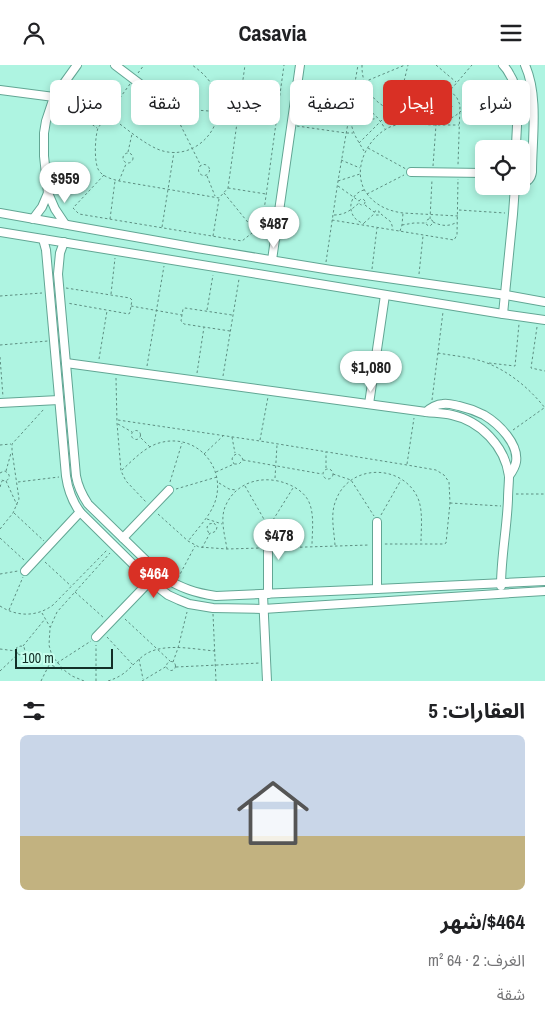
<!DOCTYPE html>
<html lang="ar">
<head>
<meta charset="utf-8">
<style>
  body { margin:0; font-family:"Archivo Narrow","Noto Sans Arabic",sans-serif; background:#f6f6f6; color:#202124; direction:rtl; height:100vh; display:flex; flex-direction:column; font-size:19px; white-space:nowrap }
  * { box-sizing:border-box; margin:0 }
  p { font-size:16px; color:#757577 }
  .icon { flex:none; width:28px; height:28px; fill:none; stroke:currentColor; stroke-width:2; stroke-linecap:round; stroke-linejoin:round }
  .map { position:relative; height:616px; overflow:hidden; direction:ltr }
  .sheet { display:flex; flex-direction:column; background:#fff; flex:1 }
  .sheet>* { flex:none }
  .hud { position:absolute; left:15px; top:15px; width:515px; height:45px; direction:rtl; display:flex; gap:10px }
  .buttons { position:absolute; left:475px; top:75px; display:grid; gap:10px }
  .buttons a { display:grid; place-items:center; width:55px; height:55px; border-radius:8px; background:#fff; box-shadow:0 2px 8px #0003; font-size:25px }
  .scale { position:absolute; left:15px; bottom:12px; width:98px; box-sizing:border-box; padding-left:5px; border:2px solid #122f27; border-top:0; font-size:14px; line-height:18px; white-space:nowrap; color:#122f27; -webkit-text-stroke:4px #c7ffee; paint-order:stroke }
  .price { position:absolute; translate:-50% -42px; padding:0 11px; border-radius:18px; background:#fff; color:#222; font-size:16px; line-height:32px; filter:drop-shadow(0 1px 2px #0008) }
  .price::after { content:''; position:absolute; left:50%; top:30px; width:15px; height:11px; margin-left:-8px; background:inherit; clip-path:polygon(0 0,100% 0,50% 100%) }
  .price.active { background:#d93025; color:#fff }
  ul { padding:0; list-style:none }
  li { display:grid; align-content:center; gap:10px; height:265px; padding:0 20px }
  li+li { border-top:1px solid #e0e0e0 }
  li span { display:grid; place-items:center; height:155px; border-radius:8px; color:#555 }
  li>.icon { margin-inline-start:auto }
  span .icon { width:90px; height:90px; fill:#fffc; stroke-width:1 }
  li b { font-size:21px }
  h2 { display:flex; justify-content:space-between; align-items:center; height:60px; padding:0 20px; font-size:21px }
  .chip { padding:0 18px; border-radius:8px; background:#fff; box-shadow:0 2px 8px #0003; font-size:18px; line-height:45px }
  .chip.active { background:#d93025; color:#fff }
  header { display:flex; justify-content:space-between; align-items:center; height:65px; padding:0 20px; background:#fff; font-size:22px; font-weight:800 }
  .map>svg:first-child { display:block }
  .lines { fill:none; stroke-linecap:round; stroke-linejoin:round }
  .minor-casing { stroke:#62a694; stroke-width:10 }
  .path { stroke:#5d8e81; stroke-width:1; stroke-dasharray:2.5 2.5; stroke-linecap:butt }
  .minor { stroke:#fff; stroke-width:8 }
</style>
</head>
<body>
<header><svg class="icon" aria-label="menu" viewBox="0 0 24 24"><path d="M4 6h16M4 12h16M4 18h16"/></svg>Casavia<svg class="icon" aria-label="person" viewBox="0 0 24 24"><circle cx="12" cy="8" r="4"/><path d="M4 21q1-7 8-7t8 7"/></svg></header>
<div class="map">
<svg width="545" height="616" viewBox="0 0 545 616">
  <rect width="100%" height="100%" fill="#aef4e1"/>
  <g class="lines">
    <defs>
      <g id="minor">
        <path d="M115 0 173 44"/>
        <path d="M503 0C506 3 508 6 510 10 522 28 516 62 516 84"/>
        <path d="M0 25 54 32"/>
        <path d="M411 107 484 108"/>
        <path d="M521 118C528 117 531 114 532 107 532 74 539 31 525 0"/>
        <path d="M0 148 197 183 331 205 506 230 545 237"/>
        <path d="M33 154 42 142 48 128"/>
        <path d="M65 159 55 144 48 128 44 91V68L46 56 54 32 77 0"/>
        <path d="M0 167 503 249 545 255"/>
        <path d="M43 174 46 185 66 411C68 425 72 436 80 447L150 516 168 530 179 535 189 539 213 543 263 544 545 526"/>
        <path d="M64 177 60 188 58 209 76 411C78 422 82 430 88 439L163 512C181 523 195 528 216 531L377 524 545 516"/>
        <path d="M272 195 300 0"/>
        <path d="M503 249 513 149 515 121"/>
        <path d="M66 298 426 347C434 348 443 348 452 350 480 356 505 381 509 411 509 418 508 426 508 434 507 463 501 492 501 521"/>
        <path d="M0 338 59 335"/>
        <path d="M369 339 385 230"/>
        <path d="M426 347C430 343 437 339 443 339 448 338 454 340 459 341 468 343 476 346 484 350 499 359 519 379 516 397 515 403 512 407 509 411"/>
        <path d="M377 457V524"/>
        <path d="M123 473 169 425"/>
        <path d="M25 506 80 447"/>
        <path d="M268 529V462"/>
        <path d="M263 530 267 616"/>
        <path d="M96 572 150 516"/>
      </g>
    </defs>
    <use href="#minor" class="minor-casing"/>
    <g class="path">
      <path d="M362 0C361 37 398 59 431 42 443 36 462 11 472 0"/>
      <path d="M436 0 456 17"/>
      <path d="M138 8 144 0"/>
      <path d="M364 17 405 0"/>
      <path d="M130 19 98 63C95 72 94 95 98 104 102 112 112 114 119 116L219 133 228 123 245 0"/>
      <path d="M450 25 457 33 460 40 458 100"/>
      <path d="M60 36 97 63"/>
      <path d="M450 36V25"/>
      <path d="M432 42 438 57C447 55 454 53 461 46"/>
      <path d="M181 44 209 46 222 45 276 53"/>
      <path d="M397 45 408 0"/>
      <path d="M410 47 411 58"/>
      <path d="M362 48 365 50 366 53 364 56H360L358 53 359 49Z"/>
      <path d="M108 50C122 60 147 82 163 86 196 95 227 62 216 29 212 16 202 7 192 0"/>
      <path d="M176 51 201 101"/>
      <path d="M367 54H374L377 53"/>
      <path d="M297 61 346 68H353"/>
      <path d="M359 78 392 45"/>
      <path d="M368 83 406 104"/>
      <path d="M364 86C357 74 345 58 355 44L361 42C372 45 380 54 385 64"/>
      <path d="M128 87 132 69"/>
      <circle cx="128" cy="93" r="5"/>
      <path d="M341 95 360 103"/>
      <circle cx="204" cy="105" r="5.5"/>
      <path d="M433 101 436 60 448 42 447 38 451 37 452 42H448"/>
      <path d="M104 110 73 143 79 149 242 176 262 160 284 0"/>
      <path d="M207 111 215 131"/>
      <path d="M119 116 126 99"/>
      <path d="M338 116 360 109"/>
      <path d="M338 121 359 136"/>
      <path d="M228 123 266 129"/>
      <path d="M364 125C352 128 347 142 354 152 356 155 360 157 364 159"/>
      <path d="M224 128 255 166"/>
      <path d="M367 129 404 110"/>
      <circle cx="362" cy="137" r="3"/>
      <path d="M365 140 374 147"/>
      <path d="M459 145 505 148"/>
      <path d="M381 149 391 157 393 164"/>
      <path d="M334 150C345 150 351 145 359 138"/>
      <path d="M458 151 403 148C388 146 374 140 365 126 352 103 368 72 390 62 404 56 421 60 436 60 443 60 451 60 459 60"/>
      <path d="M110 154 115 116"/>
      <path d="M430 154 432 115"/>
      <path d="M332 155 454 175 457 170 458 114"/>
      <path d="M433 157C441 161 449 162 457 157"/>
      <path d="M364 158 374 149 375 146H379V150H376L374 149"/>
      <path d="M402 160 414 158H426L427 160 430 161 432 159 433 157 432 155 428 154 426 158"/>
      <path d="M162 162 174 87"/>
      <path d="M400 166 402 160 403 148"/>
      <path d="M213 171 219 134"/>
      <path d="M326 197 338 116 358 0"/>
      <path d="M372 204 377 163"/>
      <path d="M419 209 423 171"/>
      <path d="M66 223 130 233 132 235 130 247 129 249 67 238"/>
      <path d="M111 229 115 193"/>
      <path d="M0 231 42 228"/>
      <path d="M131 241 182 250"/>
      <path d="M207 245 213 210"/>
      <path d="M537 262 531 303 545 306"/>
      <path d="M230 266 184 259 181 256 183 244 185 243 232 250"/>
      <path d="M0 280 48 276"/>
      <path d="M438 288C454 291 472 292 487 298 510 307 530 324 545 343"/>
      <path d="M0 292 3 332"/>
      <path d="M99 294 107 246"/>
      <path d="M489 298 515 301 519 259"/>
      <path d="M147 301 164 201"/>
      <path d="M197 308 204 262"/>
      <path d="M223 311 239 214"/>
      <path d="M116 313 117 358 121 406 126 416 146 437"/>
      <path d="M432 335 443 247"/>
      <path d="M118 355 260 376 407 400 436 405 444 410 449 417 450 438 446 478 444 479H383"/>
      <path d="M118 359 132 367"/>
      <path d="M513 365 544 343"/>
      <circle cx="136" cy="370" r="4.5"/>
      <path d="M232 372 235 388"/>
      <path d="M141 373 150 382"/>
      <path d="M260 375 268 332"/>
      <path d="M0 380 11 379"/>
      <path d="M204 389 223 371"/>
      <path d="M243 395 322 409"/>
      <path d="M407 399 414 353"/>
      <path d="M326 403V387"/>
      <circle cx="328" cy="409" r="5"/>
      <path d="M122 405C133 395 145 382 159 378 196 367 227 402 215 437 210 451 198 463 189 475"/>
      <path d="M6 406 11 388"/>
      <path d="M216 407 234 399H239L243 395C241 388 234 387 232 394L234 399"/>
      <path d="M0 408 4 406C14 409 8 420 0 414"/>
      <path d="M333 409 351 415 374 451"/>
      <path d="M275 413 277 380"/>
      <path d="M6 416 17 440"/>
      <path d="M18 417 59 412"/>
      <path d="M170 417 182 378"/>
      <path d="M219 418 229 424 236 425"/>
      <path d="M245 421 265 456"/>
      <path d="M0 422 2 416"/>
      <path d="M176 424 217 412"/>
      <path d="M516 429H545"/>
      <path d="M450 438 501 441"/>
      <path d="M14 448 44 476"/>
      <path d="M158 449 188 476 199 482 227 484 261 483"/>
      <path d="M381 450 401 415"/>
      <path d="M207 454 222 459"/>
      <path d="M273 455 293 423"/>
      <path d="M0 464 13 448 19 434 12 386V379L44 344"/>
      <path d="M0 473 24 495"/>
      <path d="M335 480C334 465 330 449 336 435 350 397 406 399 419 436 423 449 421 465 421 478"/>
      <path d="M202 483 210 468H212L216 466 217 462 214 458 209 459 207 462 208 467 210 468"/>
      <path d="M275 483 369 480"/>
      <path d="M227 484C225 471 220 455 225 442 236 415 266 409 290 420 297 423 304 428 308 435 315 448 312 467 312 481"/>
      <path d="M45 497 71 521"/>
      <path d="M0 509 18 506"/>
      <path d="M178 513 195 481"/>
      <path d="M75 527 104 553"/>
      <path d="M0 541C17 552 37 552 53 540L107 485"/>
      <path d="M9 545 23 512"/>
      <path d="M42 548 50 562"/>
      <path d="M213 549 216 616"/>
      <path d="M125 554 170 596"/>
      <path d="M107 572 133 600"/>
      <path d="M23 581 45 554"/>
      <path d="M0 584 16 586"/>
      <path d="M25 588 62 605"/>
      <path d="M139 594 143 614"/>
      <circle cx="171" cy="601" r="4.5"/>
      <path d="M173 597 178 583 187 547"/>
      <path d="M57 598 91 576"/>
      <path d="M176 602 260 598"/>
      <path d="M0 606 18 589 20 590 24 588 25 586 24 582 21 581 17 582 16 586 18 589"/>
      <path d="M41 616 49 600"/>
      <path d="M84 616 72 611 64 605 52 591 49 580 50 563 57 547 110 488"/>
      <path d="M96 616V580"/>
      <path d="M108 616C127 610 129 602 143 591 161 577 192 584 215 586"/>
      <path d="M142 616 167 601"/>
    </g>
    <use href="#minor" class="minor"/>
  </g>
</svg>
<div class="buttons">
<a><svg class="icon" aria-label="locate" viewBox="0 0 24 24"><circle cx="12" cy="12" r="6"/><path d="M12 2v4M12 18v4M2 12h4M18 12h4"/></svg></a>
</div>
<div class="scale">100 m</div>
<b class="price" style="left:65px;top:139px">$959</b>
<b class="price" style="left:274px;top:184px">$487</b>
<b class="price" style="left:371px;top:328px">$1,080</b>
<b class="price" style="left:279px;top:496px">$478</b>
<b class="price active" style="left:154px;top:534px">$464</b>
<div class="hud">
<a class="chip">شراء</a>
<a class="chip active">إيجار</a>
<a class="chip">تصفية</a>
<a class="chip">جديد</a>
<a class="chip">شقة</a>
<a class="chip">منزل</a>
</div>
</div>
<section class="sheet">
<h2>العقارات: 5<svg class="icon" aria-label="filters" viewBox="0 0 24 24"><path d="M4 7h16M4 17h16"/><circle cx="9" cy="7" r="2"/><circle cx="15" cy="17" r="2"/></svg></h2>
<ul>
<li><span style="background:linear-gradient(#c9d6e8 65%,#c2b280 0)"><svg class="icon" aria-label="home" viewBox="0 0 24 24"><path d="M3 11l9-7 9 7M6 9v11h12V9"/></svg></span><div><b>$464/شهر</b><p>الغرف: 2 · 64 m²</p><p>شقة</p></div></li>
</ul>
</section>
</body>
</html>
